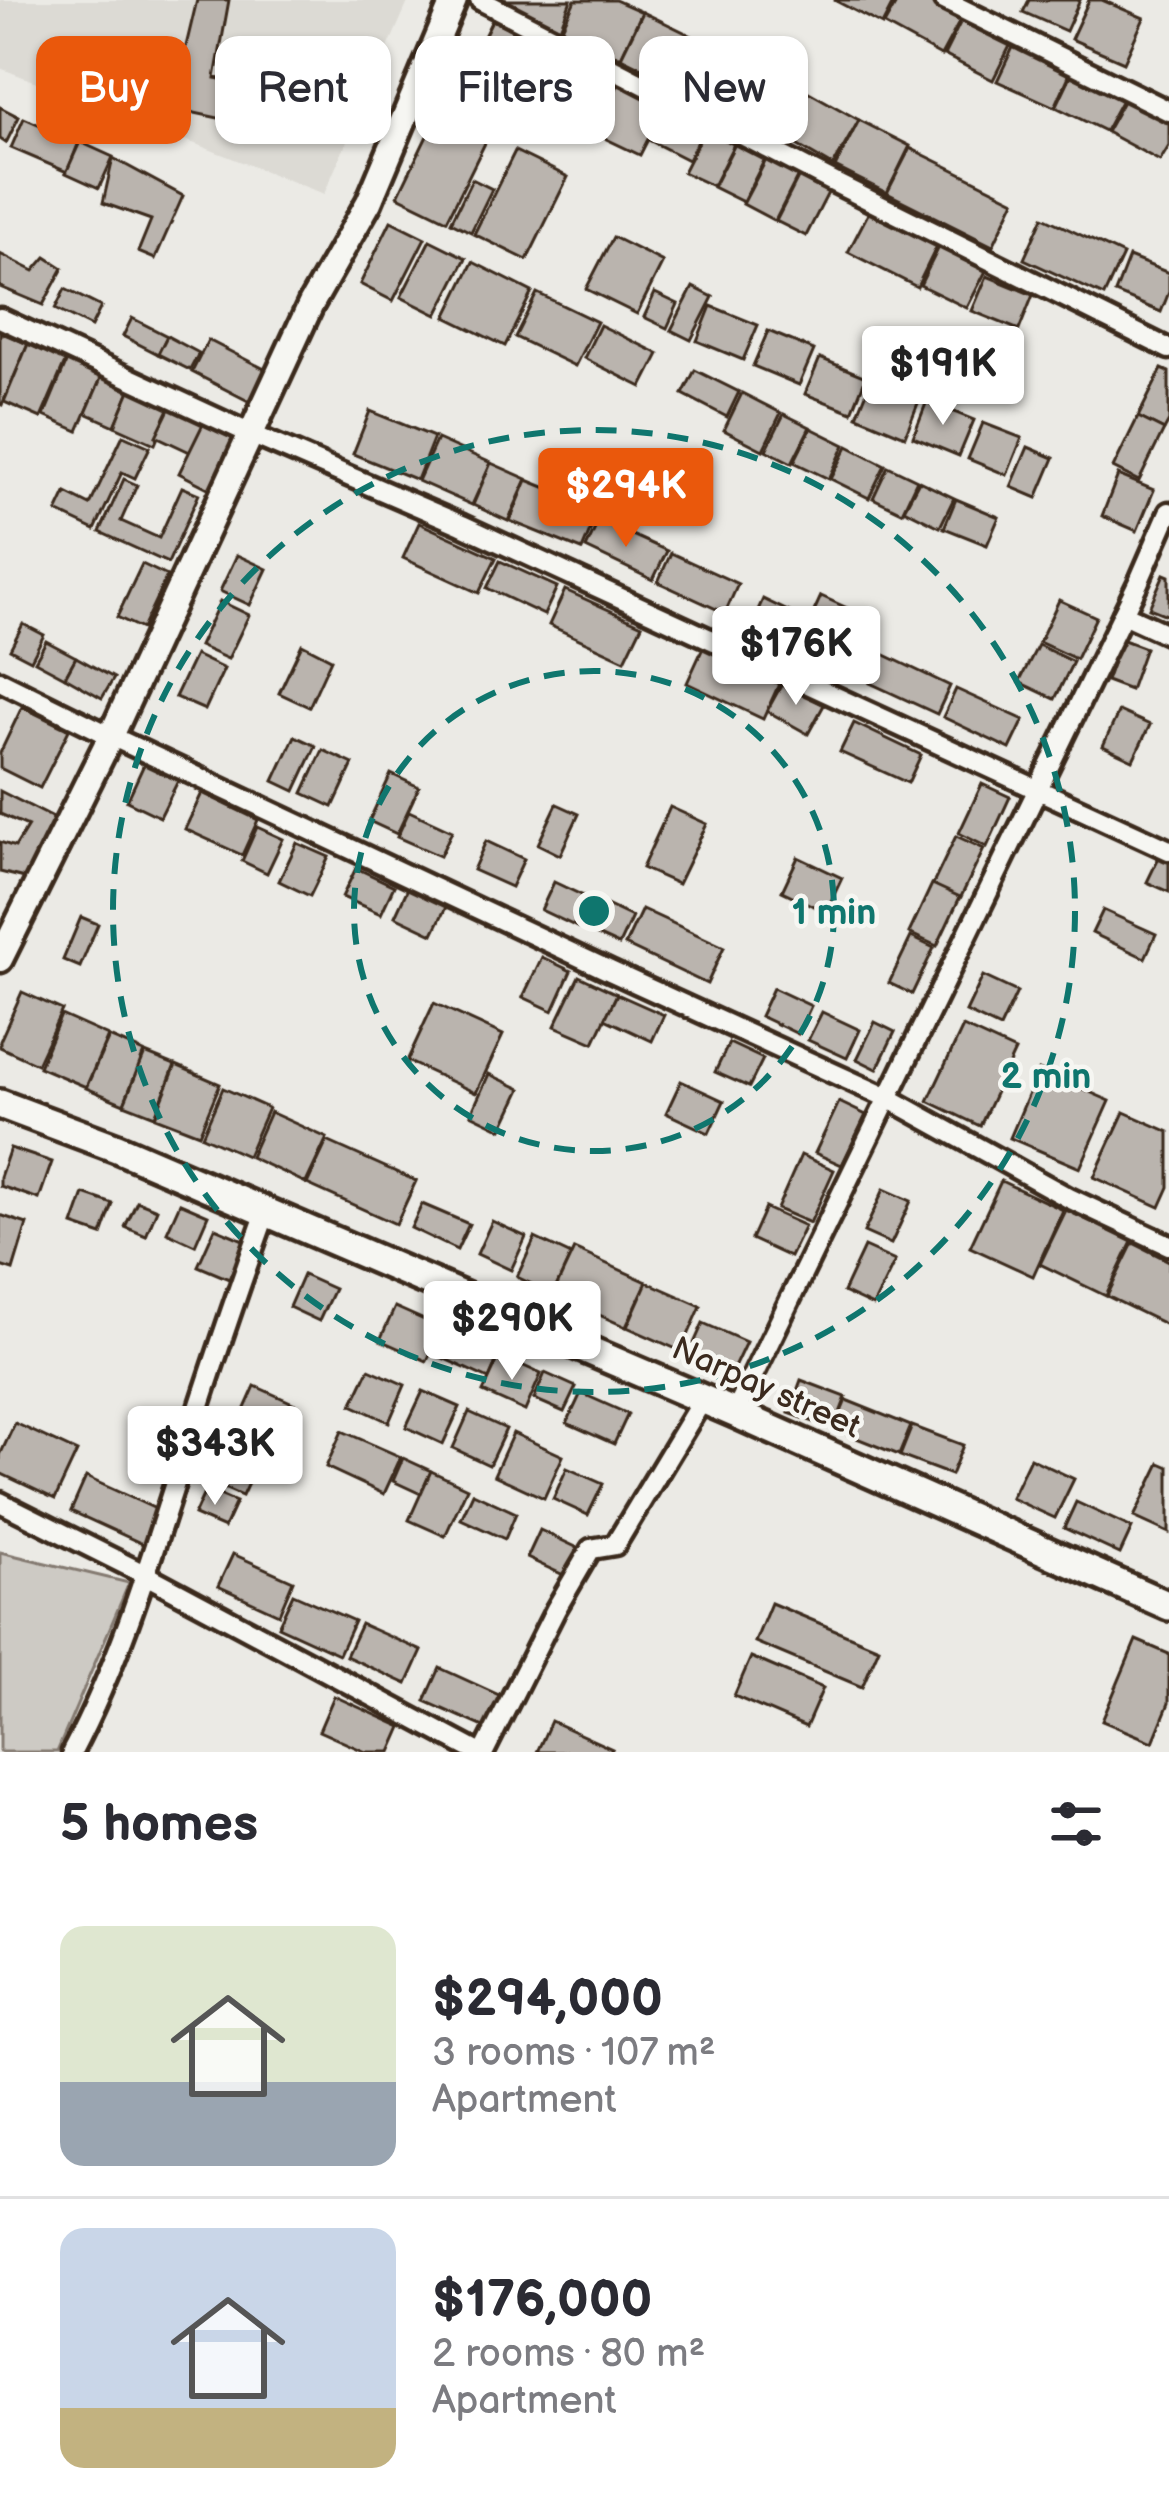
<!DOCTYPE html>
<html lang="en">
<head>
<meta charset="utf-8">
<style>
  body { margin:0; font-family:"Balsamiq Sans",sans-serif; background:#f7f7f7; color:#2b2b33; height:100vh; display:flex; flex-direction:column; font-size:45px; white-space:nowrap }
  * { box-sizing:border-box; margin:0 }
  p { font-size:39px; color:#7c7c81 }
  .icon { flex:none; width:66px; height:66px; fill:none; stroke:currentColor; stroke-width:2; stroke-linecap:round; stroke-linejoin:round }
  .map { position:relative; height:1752px; overflow:hidden }
  .side { display:flex; flex-direction:column; background:#fff; flex:1 }
  .side>* { flex:none }
  .hud { position:absolute; left:36px; top:36px; width:1098px; height:108px; display:flex; gap:24px }
  .price { position:absolute; translate:-50% -102px; padding:0 27px; border-radius:12px; background:#fff; color:#222; font-size:39px; line-height:78px; filter:drop-shadow(0 3px 6px #0008) }
  .price::after { content:''; position:absolute; left:50%; top:72px; width:36px; height:27px; margin-left:-18px; background:inherit; clip-path:polygon(0 0,100% 0,50% 100%) }
  .price.selected { background:#ea580c; color:#fff }
  ul { padding:0; list-style:none }
  li { display:flex; align-items:center; gap:36px; height:300px; padding:0 60px }
  li+li { border-top:3px solid #e1e1e2 }
  li span { display:grid; place-items:center; flex:none; width:336px; height:240px; border-radius:24px; color:#555 }
  li>.icon { margin-inline-start:auto }
  span .icon { width:144px; height:144px; fill:#fffc; stroke-width:1 }
  li b { font-size:51px }
  h2 { display:flex; justify-content:space-between; align-items:center; height:144px; padding:0 60px; font-size:51px }
  .chip { padding:0 42px; border-radius:24px; background:#fff; box-shadow:0 3px 9px #0004; font-size:42px; line-height:108px }
  .chip.selected { background:#ea580c; color:#fff }
  .map>svg:first-child { display:block }
  .built { fill:#dcdad4 }
  .green { fill:#cdcac4; stroke:#847a71; stroke-width:3 }
  .building { fill:#bab4ae; stroke:#3b2a1e; stroke-width:3 }
  .lines { fill:none; stroke-linecap:round; stroke-linejoin:round }
  .minor-casing { stroke:#3b2a1e; stroke-width:27 }
  .tertiary-casing { stroke:#3b2a1e; stroke-width:33 }
  .secondary-casing { stroke:#3b2a1e; stroke-width:36 }
  .minor { stroke:#f6f6f2; stroke-width:18 }
  .tertiary { stroke:#f6f6f2; stroke-width:24 }
  .secondary { stroke:#f6f6f2; stroke-width:27 }
  .ring { fill:none; stroke:#0f766e; stroke-width:6; stroke-dasharray:21 15 }
  .labels { text-anchor:middle; dominant-baseline:central; stroke-width:9; stroke-linejoin:round; paint-order:stroke }
  .street-label { font-size:33px; fill:#3b2a1e; stroke:#f6f6f2 }
  .centre { fill:#0f766e; stroke:#f6f6f2; stroke-width:6 }
  .ring-label { font-size:36px; text-anchor:middle; font-weight:bold; fill:#0f766e; stroke:#f6f6f2; stroke-width:9; stroke-linejoin:round; paint-order:stroke }
</style>
</head>
<body>
<div class="map">
<svg width="1169" height="1752" viewBox="0 0 1169 1752">
  <rect width="100%" height="100%" fill="#ebeae5"/>
  <filter id="ink" filterUnits="userSpaceOnUse"><feTurbulence type="fractalNoise" baseFrequency=".00833" numOctaves="2"/><feDisplacementMap in="SourceGraphic" scale="24" xChannelSelector="R" yChannelSelector="G"/><feConvolveMatrix kernelMatrix="1 2 1 2 8 2 1 2 1" color-interpolation-filters="sRGB"/></filter>
  <g filter="url(#ink)">
    <path class="built" d="M0 0H409L324 194 0 68Z"/>
    <path class="green" d="M0 1552 129 1583 57 1752H0Z"/>
    <g class="building">
      <path d="M197 0H229L215 78 314 97 303 136 96 92 102 53 181 67Z"/>
      <path d="M495 0H571L560 28 494 2Z"/>
      <path d="M575 0H615L642 12 621 57 561 30Z"/>
      <path d="M834 0H895L882 25Z"/>
      <path d="M898 0H931L962 17 941 56 884 25Z"/>
      <path d="M1029 0H1080L1066 31 1023 12Z"/>
      <path d="M1089 0H1102L1144 18 1124 62 1071 39Z"/>
      <path d="M643 12 694 37 672 82 621 57Z"/>
      <path d="M963 17 1012 42 993 80 944 55Z"/>
      <path d="M492 20 554 51 517 126 455 95Z"/>
      <path d="M695 37 745 62 723 107 673 82Z"/>
      <path d="M1015 43 1072 69 1055 107 997 81Z"/>
      <path d="M560 54 612 80 589 127 537 101Z"/>
      <path d="M746 62 801 88 779 135 724 108Z"/>
      <path d="M1074 69 1125 94 1105 131 1056 107Z"/>
      <path d="M619 83 665 106 640 155 594 133Z"/>
      <path d="M807 91 859 120 833 166 781 136Z"/>
      <path d="M1127 94 1169 118V146L1160 161 1106 132Z"/>
      <path d="M0 107 19 117 6 143 0 139Z"/>
      <path d="M666 107 705 126 688 160 649 140Z"/>
      <path d="M439 111 489 135 447 220 398 196Z"/>
      <path d="M24 118 79 142 67 172 11 148Z"/>
      <path d="M859 120 910 146 887 193 835 167Z"/>
      <path d="M706 127 735 142 713 186 683 172Z"/>
      <path d="M80 142 113 157 99 188 66 173Z"/>
      <path d="M736 142 766 157 743 202 713 187Z"/>
      <path d="M910 148 1015 200 993 246 887 193Z"/>
      <path d="M515 151 568 177 527 260 474 234Z"/>
      <path d="M113 158 183 196 155 259 138 252 151 220 103 203Z"/>
      <path d="M767 158 799 174 775 221 743 204Z"/>
      <path d="M800 174 830 189 806 236 776 221Z"/>
      <path d="M472 179 492 189 471 232 451 222Z"/>
      <path d="M871 208 939 242 917 287 848 252Z"/>
      <path d="M1043 217 1123 255 1104 296 1024 259Z"/>
      <path d="M391 221 425 238 393 301 360 284Z"/>
      <path d="M613 237 663 262 637 314 586 289Z"/>
      <path d="M430 240 466 258 437 315 401 297Z"/>
      <path d="M941 243 988 267 967 308 920 285Z"/>
      <path d="M0 254 34 271 46 257 63 268 43 305 0 287Z"/>
      <path d="M1129 257 1169 273V292L1161 312 1115 293Z"/>
      <path d="M473 262 532 292 505 346 446 317Z"/>
      <path d="M987 276 1033 295 1019 330 972 311Z"/>
      <path d="M693 287 713 297 691 340 671 330Z"/>
      <path d="M65 289 101 307 91 327 55 309Z"/>
      <path d="M537 293 597 322 575 366 515 337Z"/>
      <path d="M655 293 678 304 667 328 644 317Z"/>
      <path d="M711 306 758 325 743 360 697 341Z"/>
      <path d="M132 318 167 336 158 354 123 336Z"/>
      <path d="M600 325 659 354 642 387 584 358Z"/>
      <path d="M768 331 814 350 799 385 753 366Z"/>
      <path d="M0 332 28 344 2 405 0 404Z"/>
      <path d="M167 336 199 353 190 370 158 354Z"/>
      <path d="M208 340 274 374 258 406 192 372Z"/>
      <path d="M28 344 66 360 41 418 4 402Z"/>
      <path d="M820 358 866 377 852 412 805 394Z"/>
      <path d="M67 361 102 376 78 431 44 416Z"/>
      <path d="M1162 369 1169 372V421L1164 430 1138 417Z"/>
      <path d="M695 370 739 392 727 417 683 394Z"/>
      <path d="M102 376 131 388 115 426 86 413Z"/>
      <path d="M872 379 920 398 905 436 857 416Z"/>
      <path d="M131 388 171 406 155 444 115 426Z"/>
      <path d="M742 393 781 413 763 450 724 430Z"/>
      <path d="M927 401 974 420 959 456 913 437Z"/>
      <path d="M171 405 206 421 192 453 156 436Z"/>
      <path d="M370 411 434 437 417 480 353 454Z"/>
      <path d="M784 414 810 427 792 463 766 450Z"/>
      <path d="M1138 417 1164 430 1139 481 1113 468Z"/>
      <path d="M204 422 239 439 214 491 179 473Z"/>
      <path d="M983 423 1022 438 1007 475 968 459Z"/>
      <path d="M811 428 845 445 829 479 794 462Z"/>
      <path d="M123 435 150 447 135 478 122 472 95 530 57 512 66 493 90 505Z"/>
      <path d="M437 439 491 463 472 505 418 481Z"/>
      <path d="M848 446 885 465 869 498 831 479Z"/>
      <path d="M1028 447 1054 458 1037 498 1011 487Z"/>
      <path d="M491 463 527 479 508 521 473 505Z"/>
      <path d="M888 466 917 480 902 512 873 498Z"/>
      <path d="M1118 475 1154 490 1137 531 1102 516Z"/>
      <path d="M124 479 137 485 121 521 159 538 182 487 199 494 168 563 100 532Z"/>
      <path d="M527 480 599 509 582 550 510 521Z"/>
      <path d="M919 481 954 498 940 527 904 509Z"/>
      <path d="M956 499 999 517 987 545 944 528Z"/>
      <path d="M599 520 667 551 653 580 586 548Z"/>
      <path d="M419 523 496 558 479 593 403 558Z"/>
      <path d="M671 553 738 584 725 613 658 582Z"/>
      <path d="M237 555 267 569 250 605 220 591Z"/>
      <path d="M500 561 557 587 544 615 487 588Z"/>
      <path d="M142 564 167 576 142 629 117 617Z"/>
      <path d="M1164 574 1169 576V616L1149 608Z"/>
      <path d="M565 590 642 625 625 660 549 625Z"/>
      <path d="M821 596 858 613 835 661 799 644Z"/>
      <path d="M763 599 800 617 789 640 752 623Z"/>
      <path d="M1059 600 1096 617 1076 659 1039 642Z"/>
      <path d="M220 601 249 615 228 659 199 646Z"/>
      <path d="M23 624 44 635 31 660 10 649Z"/>
      <path d="M1121 639 1145 648 1130 690 1106 681Z"/>
      <path d="M46 641 76 657 65 677 35 661Z"/>
      <path d="M302 644 331 659 309 707 279 693Z"/>
      <path d="M1038 645 1073 662 1055 699 1019 682Z"/>
      <path d="M703 648 779 684 763 719 687 683Z"/>
      <path d="M883 654 950 686 937 714 870 683Z"/>
      <path d="M195 655 224 669 205 710 175 697Z"/>
      <path d="M76 657 114 678 102 698 65 677Z"/>
      <path d="M783 682 824 705 808 734 767 711Z"/>
      <path d="M956 689 1024 720 1010 749 943 717Z"/>
      <path d="M22 707 69 730 40 788 0 768V753Z"/>
      <path d="M1119 711 1150 725 1133 760 1103 746Z"/>
      <path d="M854 723 921 755 908 783 840 752Z"/>
      <path d="M295 736 316 746 295 791 274 781Z"/>
      <path d="M323 750 353 764 333 807 303 793Z"/>
      <path d="M145 762 179 779 160 817 127 801Z"/>
      <path d="M391 774 419 787 397 834 369 821Z"/>
      <path d="M982 784 1010 797 987 847 959 833Z"/>
      <path d="M0 791 63 823 37 881 0 872V842L15 847 28 826 0 814Z"/>
      <path d="M202 793 258 820 242 855 185 829Z"/>
      <path d="M557 804 579 814 560 855 538 844Z"/>
      <path d="M670 807 707 824 678 884 642 868Z"/>
      <path d="M409 811 452 831 440 856 397 837Z"/>
      <path d="M257 827 283 839 267 873 242 861Z"/>
      <path d="M956 836 984 849 960 899 932 886Z"/>
      <path d="M486 841 524 859 511 887 473 870Z"/>
      <path d="M297 843 329 857 310 896 279 881Z"/>
      <path d="M1160 855 1169 860V892L1147 882Z"/>
      <path d="M798 857 842 878 826 912 782 891Z"/>
      <path d="M356 868 394 886 381 914 342 897Z"/>
      <path d="M554 882 592 900 579 928 541 910Z"/>
      <path d="M932 884 960 897 937 946 909 933Z"/>
      <path d="M408 888 447 905 433 934 395 916Z"/>
      <path d="M594 899 632 917 619 945 580 927Z"/>
      <path d="M642 909 724 947 707 984 625 945Z"/>
      <path d="M1103 910 1156 934 1145 958 1092 933Z"/>
      <path d="M81 917 98 924 80 967 63 960Z"/>
      <path d="M911 937 934 948 912 994 889 983Z"/>
      <path d="M542 957 571 971 553 1011 523 997Z"/>
      <path d="M579 976 617 994 594 1043 555 1026Z"/>
      <path d="M983 976 1017 992 1000 1028 966 1012Z"/>
      <path d="M773 988 811 1006 798 1034 760 1016Z"/>
      <path d="M22 992 62 1010 37 1064 0 1047V1041Z"/>
      <path d="M617 994 664 1015 652 1041 605 1019Z"/>
      <path d="M434 1003 503 1035 476 1093 407 1061Z"/>
      <path d="M822 1012 860 1030 847 1058 808 1040Z"/>
      <path d="M61 1015 108 1036 86 1087 39 1067Z"/>
      <path d="M875 1022 895 1032 877 1069 857 1059Z"/>
      <path d="M963 1027 1015 1051 980 1126 928 1101Z"/>
      <path d="M109 1037 144 1052 124 1104 86 1088Z"/>
      <path d="M729 1043 763 1059 749 1087 715 1072Z"/>
      <path d="M145 1053 175 1065 155 1116 124 1104Z"/>
      <path d="M176 1065 220 1084 199 1134 155 1117Z"/>
      <path d="M1039 1070 1110 1101 1080 1168 1010 1138Z"/>
      <path d="M489 1074 521 1089 502 1129 471 1114Z"/>
      <path d="M681 1081 724 1101 709 1133 666 1113Z"/>
      <path d="M223 1088 268 1108 247 1156 202 1136Z"/>
      <path d="M839 1102 866 1115 842 1165 815 1153Z"/>
      <path d="M270 1112 327 1138 306 1183 250 1157Z"/>
      <path d="M1124 1112 1169 1132V1187L1160 1207 1094 1177Z"/>
      <path d="M327 1141 416 1181 396 1224 307 1184Z"/>
      <path d="M10 1148 52 1162 39 1199 0 1186V1177Z"/>
      <path d="M801 1155 834 1170 810 1223 777 1209Z"/>
      <path d="M1001 1181 1063 1210 1033 1276 970 1247Z"/>
      <path d="M884 1189 911 1201 891 1244 864 1232Z"/>
      <path d="M84 1194 113 1204 102 1235 73 1225Z"/>
      <path d="M137 1201 157 1209 146 1236 125 1227Z"/>
      <path d="M180 1203 208 1215 195 1245 167 1232Z"/>
      <path d="M422 1204 469 1224 457 1250 411 1228Z"/>
      <path d="M765 1208 805 1226 790 1257 751 1239Z"/>
      <path d="M1066 1210 1132 1242 1106 1296 1040 1264Z"/>
      <path d="M0 1215 27 1224 13 1270 0 1266Z"/>
      <path d="M492 1221 526 1237 511 1270 477 1254Z"/>
      <path d="M215 1228 246 1241 229 1279 198 1266Z"/>
      <path d="M535 1238 571 1255 553 1294 517 1277Z"/>
      <path d="M1133 1243 1169 1261V1326L1107 1296Z"/>
      <path d="M864 1247 895 1261 873 1306 843 1292Z"/>
      <path d="M574 1249 647 1282 626 1327 553 1294Z"/>
      <path d="M303 1275 334 1289 319 1321 289 1307Z"/>
      <path d="M647 1282 701 1306 681 1351 627 1327Z"/>
      <path d="M395 1307 442 1328 427 1361 380 1340Z"/>
      <path d="M703 1323 746 1342 730 1376 688 1357Z"/>
      <path d="M446 1327 501 1351 489 1379 434 1354Z"/>
      <path d="M500 1355 541 1374 525 1411 483 1392Z"/>
      <path d="M369 1369 405 1385 389 1422 352 1405Z"/>
      <path d="M545 1373 576 1387 564 1412 534 1399Z"/>
      <path d="M801 1380 846 1397 834 1429 789 1413Z"/>
      <path d="M255 1386 295 1404 270 1460 230 1442Z"/>
      <path d="M423 1391 460 1407 443 1444 406 1427Z"/>
      <path d="M581 1393 628 1414 614 1444 567 1423Z"/>
      <path d="M846 1400 911 1426 899 1455 834 1429Z"/>
      <path d="M469 1412 506 1429 489 1465 453 1448Z"/>
      <path d="M15 1423 77 1452 55 1499 0 1473V1455Z"/>
      <path d="M912 1426 963 1445 951 1475 900 1456Z"/>
      <path d="M342 1431 401 1457 384 1494 326 1467Z"/>
      <path d="M513 1433 563 1456 544 1498 494 1475Z"/>
      <path d="M226 1447 258 1462 242 1496 210 1482Z"/>
      <path d="M403 1458 431 1471 421 1494 393 1481Z"/>
      <path d="M1030 1458 1074 1479 1055 1518 1011 1498Z"/>
      <path d="M1160 1463 1169 1467V1533L1134 1517Z"/>
      <path d="M567 1468 603 1484 588 1515 553 1499Z"/>
      <path d="M431 1471 467 1488 445 1536 409 1520Z"/>
      <path d="M86 1477 173 1517 158 1551 71 1511Z"/>
      <path d="M206 1489 236 1502 224 1528 194 1515Z"/>
      <path d="M473 1493 516 1513 505 1539 461 1519Z"/>
      <path d="M1076 1502 1132 1528 1120 1554 1064 1528Z"/>
      <path d="M540 1530 580 1549 568 1577 527 1558Z"/>
      <path d="M233 1554 293 1581 279 1614 218 1586Z"/>
      <path d="M293 1594 354 1621 339 1654 278 1626Z"/>
      <path d="M771 1603 879 1648 862 1687 755 1642Z"/>
      <path d="M361 1624 422 1651 407 1684 346 1656Z"/>
      <path d="M1136 1640 1169 1654V1703L1153 1742 1102 1721Z"/>
      <path d="M751 1657 823 1688 806 1727 734 1696Z"/>
      <path d="M440 1668 501 1696 486 1728 425 1701Z"/>
      <path d="M334 1696 402 1727 391 1752H366L319 1731Z"/>
      <path d="M551 1721 612 1749 610 1752H537Z"/>
    </g>
    <g class="lines">
      <defs>
        <g id="minor">
          <path d="M480 0 837 184 1169 349"/>
          <path d="M944 0 1169 111"/>
          <path d="M0 318 253 435 462 525 1169 850"/>
          <path d="M1123 614 1169 635"/>
          <path d="M0 681 111 736 610 971 890 1099 1069 1198 1169 1245"/>
          <path d="M735 1413 1139 581 1169 512"/>
          <path d="M0 1502 146 1575 477 1752"/>
          <path d="M72 1752C121 1659 151 1558 183 1458 209 1375 237 1293 266 1212"/>
          <path d="M484 1752 556 1609 591 1549 615 1545 703 1399"/>
        </g>
        <path id="tertiary" d="M0 959 111 736 311 304 369 202 454 0"/>
        <path id="secondary" d="M0 1104 117 1148 735 1413 1169 1606"/>
      </defs>
      <use href="#minor" class="minor-casing"/>
      <use href="#tertiary" class="tertiary-casing"/>
      <use href="#secondary" class="secondary-casing"/>
      <use href="#minor" class="minor"/>
      <use href="#tertiary" class="tertiary"/>
      <use href="#secondary" class="secondary"/>
    </g>
  </g>
  <g class="ring">
    <circle cx="594" cy="911" r="240"/>
    <circle cx="594" cy="911" r="481"/>
  </g>
  <g class="labels">
    <g class="street-label">
      <text transform="translate(766 1388) rotate(24)">Narpay street</text>
    </g>
  </g>
  <circle cx="594" cy="911" r="18" class="centre"/>
  <g class="ring-label">
    <text x="834" y="924">1 min</text>
    <text x="1046" y="1088">2 min</text>
  </g>
</svg>
<b class="price" style="left:943px;top:428px">$191K</b>
<b class="price selected" style="left:626px;top:550px">$294K</b>
<b class="price" style="left:796px;top:708px">$176K</b>
<b class="price" style="left:512px;top:1383px">$290K</b>
<b class="price" style="left:215px;top:1508px">$343K</b>
<div class="hud">
<a class="chip selected">Buy</a>
<a class="chip">Rent</a>
<a class="chip">Filters</a>
<a class="chip">New</a>
</div>
</div>
<section class="side">
<h2>5 homes<svg class="icon" aria-label="filters" viewBox="0 0 24 24"><path d="M4 7h16M4 17h16"/><circle cx="9" cy="7" r="2"/><circle cx="15" cy="17" r="2"/></svg></h2>
<ul>
<li><span style="background:linear-gradient(#dfe7d0 65%,#9aa5b1 0)"><svg class="icon" aria-label="home" viewBox="0 0 24 24"><path d="M3 11l9-7 9 7M6 9v11h12V9"/></svg></span><div><b>$294,000</b><p>3 rooms · 107 m²</p><p>Apartment</p></div></li>
<li><span style="background:linear-gradient(#c9d6e8 75%,#c2b280 0)"><svg class="icon" aria-label="home" viewBox="0 0 24 24"><path d="M3 11l9-7 9 7M6 9v11h12V9"/></svg></span><div><b>$176,000</b><p>2 rooms · 80 m²</p><p>Apartment</p></div></li>
</ul>
</section>
</body>
</html>
